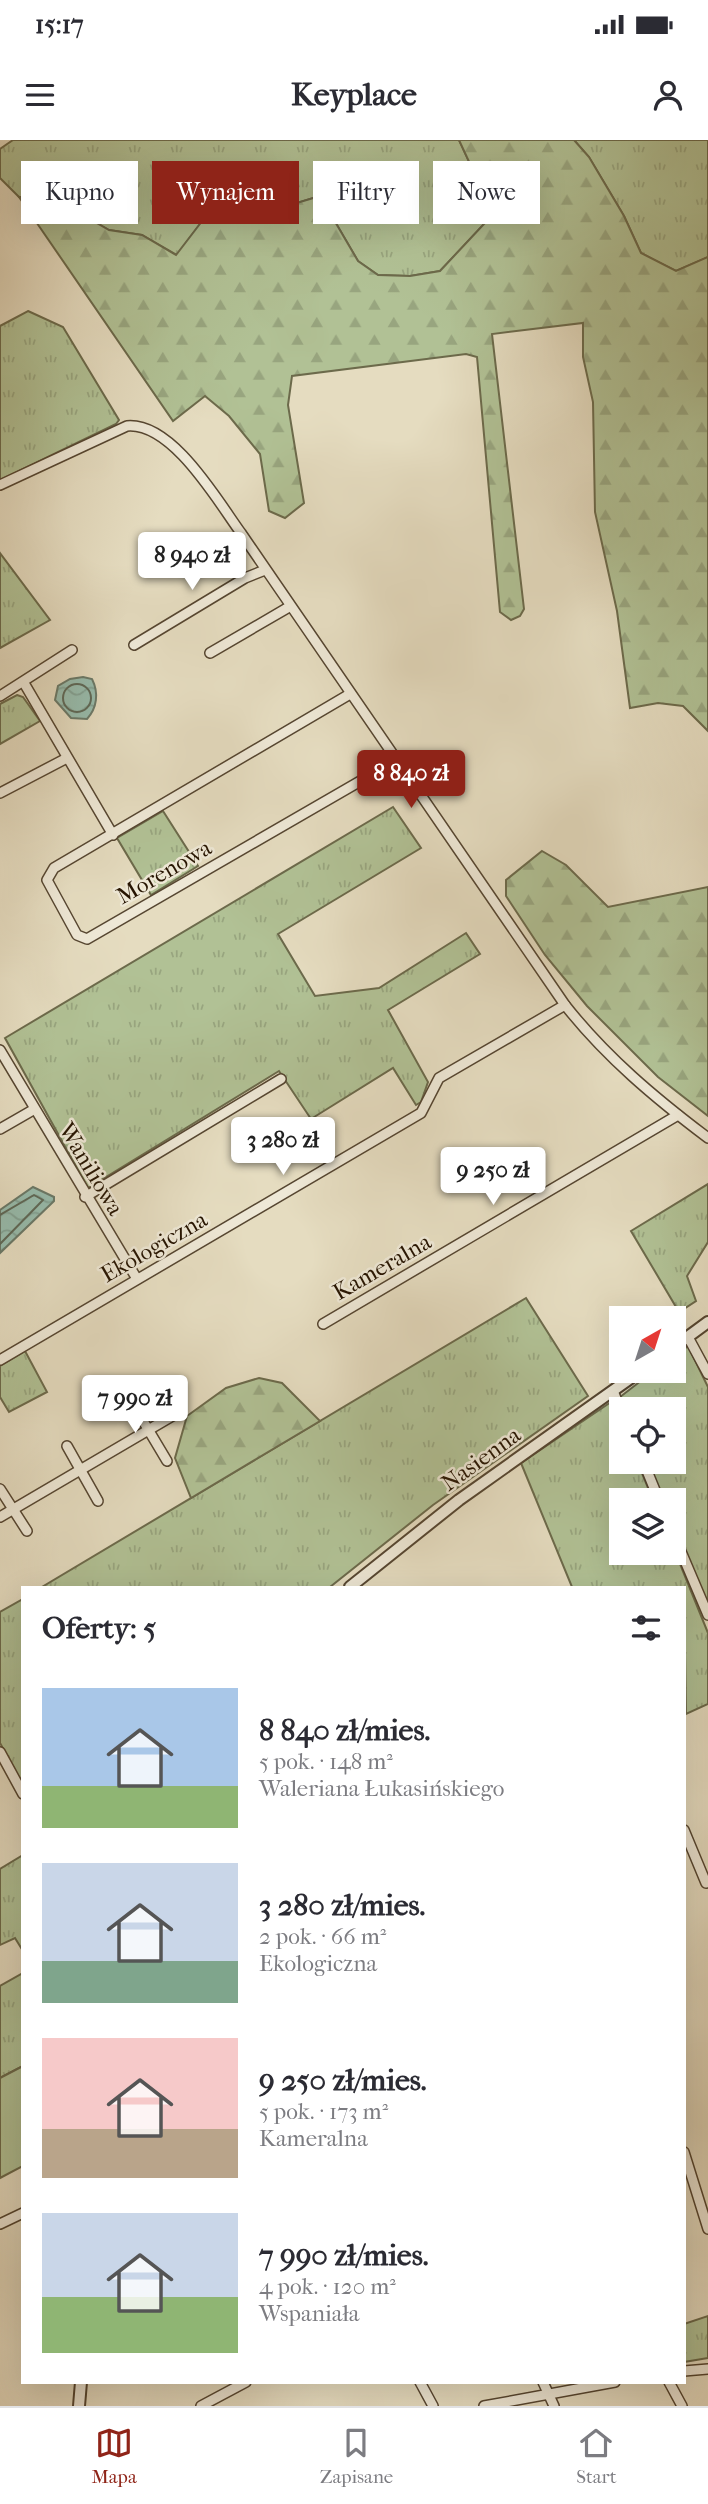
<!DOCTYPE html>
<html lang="pl">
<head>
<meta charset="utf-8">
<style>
  body { margin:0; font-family:"IM FELL French Canon",serif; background:#f2f2f3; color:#2b2b33; height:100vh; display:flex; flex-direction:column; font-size:26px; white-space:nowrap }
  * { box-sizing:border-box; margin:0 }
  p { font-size:23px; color:#7c7c81 }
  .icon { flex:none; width:38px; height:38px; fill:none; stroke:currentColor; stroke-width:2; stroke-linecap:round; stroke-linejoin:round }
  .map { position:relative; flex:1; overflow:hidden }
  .side { position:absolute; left:21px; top:1446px; width:665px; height:798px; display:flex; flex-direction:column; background:#fff; border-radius:0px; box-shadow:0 7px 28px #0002 }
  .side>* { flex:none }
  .top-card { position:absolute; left:21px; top:21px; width:667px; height:63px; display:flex; gap:14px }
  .needle { width:46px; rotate:39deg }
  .buttons { position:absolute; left:609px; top:1166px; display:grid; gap:14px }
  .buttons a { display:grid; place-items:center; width:77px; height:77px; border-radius:0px; background:#fff; box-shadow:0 7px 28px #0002; font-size:35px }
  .price { position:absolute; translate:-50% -60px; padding:0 16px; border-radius:7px; background:#fff; color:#222; font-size:23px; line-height:46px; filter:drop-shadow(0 2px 4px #0008) }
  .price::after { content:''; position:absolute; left:50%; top:42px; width:21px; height:16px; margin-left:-10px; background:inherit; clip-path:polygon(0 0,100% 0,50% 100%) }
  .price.on { background:#8f2418; color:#fff }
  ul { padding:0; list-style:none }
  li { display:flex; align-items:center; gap:21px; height:175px; padding:0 21px }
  li span { display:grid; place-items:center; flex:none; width:196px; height:140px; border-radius:0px; color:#555 }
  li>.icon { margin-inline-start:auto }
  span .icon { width:84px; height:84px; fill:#fffc; stroke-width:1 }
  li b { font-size:30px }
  h2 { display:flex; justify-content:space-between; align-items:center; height:84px; padding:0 21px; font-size:30px }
  .tag { padding:0 24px; border-radius:0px; background:#fff; box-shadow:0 7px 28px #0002; font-size:24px; line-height:63px }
  .tag.on { background:#8f2418; color:#fff }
  .status { display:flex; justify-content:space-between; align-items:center; height:49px; padding:0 35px; background:#fff; direction:ltr }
  .status svg { height:19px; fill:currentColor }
  header { display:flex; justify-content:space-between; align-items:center; height:91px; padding:0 21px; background:#fff; font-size:32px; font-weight:700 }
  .tab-bar { display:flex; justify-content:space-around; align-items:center; height:98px; border-top:2px solid #e1e1e2; background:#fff; font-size:19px; color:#7c7c81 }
  .tab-bar a { display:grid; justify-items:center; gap:4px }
  .tab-bar .on { color:#8f2418 }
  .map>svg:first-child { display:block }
  .grass { fill:url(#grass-tufts); stroke:#6c6a4b; stroke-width:2 }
  .forest { fill:url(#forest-firs); stroke:#6c6a4b; stroke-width:2 }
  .green { fill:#b1c195; stroke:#6c6a4b; stroke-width:2 }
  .water { fill:url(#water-waves); stroke:#6a7968; stroke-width:2 }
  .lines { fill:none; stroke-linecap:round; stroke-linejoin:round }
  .shore { stroke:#5e6857; stroke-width:2 }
  .minor-casing { stroke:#564631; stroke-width:12 }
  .tertiary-casing { stroke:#564631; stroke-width:14 }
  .minor { stroke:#eee8d6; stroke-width:9 }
  .tertiary { stroke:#eee8d6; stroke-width:10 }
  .labels { text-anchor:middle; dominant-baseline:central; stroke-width:5; stroke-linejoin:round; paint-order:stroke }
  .street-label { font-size:23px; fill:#261401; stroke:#eee8d6 }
</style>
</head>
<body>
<div class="status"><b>15:17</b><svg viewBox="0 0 49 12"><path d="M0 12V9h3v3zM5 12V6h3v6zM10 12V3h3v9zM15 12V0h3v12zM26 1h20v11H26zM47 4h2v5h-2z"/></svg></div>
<header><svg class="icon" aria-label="menu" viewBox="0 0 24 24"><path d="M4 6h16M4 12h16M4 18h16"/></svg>Keyplace<svg class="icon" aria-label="person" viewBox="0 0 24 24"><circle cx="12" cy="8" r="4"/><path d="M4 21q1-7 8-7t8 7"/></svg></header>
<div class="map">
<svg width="708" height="2266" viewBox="0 0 708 2266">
  <defs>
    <pattern id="grass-tufts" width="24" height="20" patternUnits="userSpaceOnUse" patternTransform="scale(1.75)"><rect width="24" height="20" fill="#b1c195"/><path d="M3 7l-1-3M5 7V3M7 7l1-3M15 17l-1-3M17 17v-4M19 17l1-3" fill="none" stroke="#98a57f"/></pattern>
    <pattern id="forest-firs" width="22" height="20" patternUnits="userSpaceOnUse" patternTransform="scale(1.75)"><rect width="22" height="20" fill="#b1c195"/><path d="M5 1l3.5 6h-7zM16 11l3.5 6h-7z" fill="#98a57f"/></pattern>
    <pattern id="water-waves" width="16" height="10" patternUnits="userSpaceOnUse" patternTransform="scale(1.75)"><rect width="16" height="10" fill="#97bcad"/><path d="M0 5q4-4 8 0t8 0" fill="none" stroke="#82a193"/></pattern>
  </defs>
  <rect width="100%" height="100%" fill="#e5dcc0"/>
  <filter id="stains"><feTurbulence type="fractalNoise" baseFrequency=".00286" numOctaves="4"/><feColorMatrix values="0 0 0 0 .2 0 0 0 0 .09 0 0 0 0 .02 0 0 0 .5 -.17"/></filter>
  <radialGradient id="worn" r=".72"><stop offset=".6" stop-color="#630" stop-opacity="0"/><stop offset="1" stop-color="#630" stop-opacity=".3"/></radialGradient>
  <g class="grass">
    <path d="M13 0H459L472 28 485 83 440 131 410 136 378 135 358 121 320 56 287 66 248 52 206 76 177 115 142 95 109 90 57 60 19 57 0 38V9Z"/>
    <path d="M574 0H708V117L676 131 641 113 624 76 589 17Z"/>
    <path d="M28 171 63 187 119 280 116 284 0 340V186Z"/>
    <path d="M0 413 50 480 0 508Z"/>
    <path d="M17 555 23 557 40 581 0 604V564Z"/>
    <path d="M393 667 421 708 278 794 315 856 379 848 466 793 480 814 388 870 428 942 421 962 416 965 393 928 311 979 279 931 88 1048 5 898Z"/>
    <path d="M163 671 198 726 151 755 117 698Z"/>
    <path d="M708 1044V1102L687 1136 696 1161 679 1172 631 1091Z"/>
    <path d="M526 1158 588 1256 433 1365 330 1447H42Z"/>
    <path d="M688 1206 708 1247V1473L674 1389V1360H662L646 1321H674V1269H625L620 1257 655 1230H674V1217Z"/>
    <path d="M25 1211 47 1252 9 1272 0 1257V1226Z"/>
    <path d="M611 1262 621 1286V1321H637L653 1360H621V1412H674V1409L708 1493V1564L686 1574 684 1447H572L521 1323Z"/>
    <path d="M23 1459V1645L0 1603V1472Z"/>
    <path d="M23 1715V1811L15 1798 0 1805V1729Z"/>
    <path d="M23 1833V1926L0 1938V1846Z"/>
    <path d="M708 2176V2218L684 2222V2184Z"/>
  </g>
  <g class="forest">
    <path d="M459 0H574L589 17 624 76 641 113 676 131 708 117V591L683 566 658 563 630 568 617 471 595 372 593 262 583 217V183L492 194 524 469 520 476 511 480 500 472 477 217 466 214 292 236 288 265 304 363 285 378 269 371 260 314 229 276 205 256 173 281 19 57 57 60 109 90 142 95 176 115 206 76 248 52 287 66 320 56 358 121 378 135 410 136 440 131 485 83 472 28Z"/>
    <path d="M542 711 566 725 608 767 708 747V976L658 937 587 866 545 815 506 756V740Z"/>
    <path d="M259 1238 282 1243 320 1281 191 1358 175 1318 187 1276 226 1248Z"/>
  </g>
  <path class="green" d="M23 1926V2026L0 2038V1938Z"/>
  <g class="water">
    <path d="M83 537 92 539C99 553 97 568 87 579L71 578 55 560 58 546 70 539Z"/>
    <path d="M33 1047 54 1057V1061L0 1113V1070Z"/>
  </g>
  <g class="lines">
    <g class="shore">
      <circle cx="77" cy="558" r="14"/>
      <path d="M0 1075 34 1055 43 1060 0 1104"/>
    </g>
    <defs>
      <g id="minor">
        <path d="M0 345 127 286C172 282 217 360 241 393L565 865C606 917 655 958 708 998"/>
        <path d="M134 505 245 438 265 430"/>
        <path d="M210 513 289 467"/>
        <path d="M24 543 113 695"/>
        <path d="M350 554 54 728 47 740 77 795 87 799 395 621"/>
        <path d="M0 556 72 510"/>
        <path d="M0 653 67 618"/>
        <path d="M0 910 137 1139"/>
        <path d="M0 989 33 970"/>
        <path d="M85 1057 281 939"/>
        <path d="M323 1184 678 975"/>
        <path d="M688 1197 708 1234"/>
        <path d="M0 1220 421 973 439 938 565 865"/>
        <path d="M613 1251 621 1271"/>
        <path d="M127 1254 167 1321"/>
        <path d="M67 1306 98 1361"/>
        <path d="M643 1321 659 1360"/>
        <path d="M0 1349 27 1391"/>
        <path d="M0 1377 179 1272"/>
        <path d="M674 1395 708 1475"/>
        <path d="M0 1612 23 1654"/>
        <path d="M684 1690 706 1743"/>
        <path d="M684 2012 708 2089"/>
        <path d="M0 2084 23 2073"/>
        <path d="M684 2231 708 2229"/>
        <path d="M420 2242 433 2266"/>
        <path d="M543 2242 554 2266"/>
        <path d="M669 2242 682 2266"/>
        <path d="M201 2266 246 2242"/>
        <path d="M484 2266 615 2242"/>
      </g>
      <g id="tertiary">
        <path d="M674 1207 708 1182"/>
        <path d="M350 1447 459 1360 642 1230"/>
        <path d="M79 2266 81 2242"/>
      </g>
    </defs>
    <use href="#minor" class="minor-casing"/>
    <use href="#tertiary" class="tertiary-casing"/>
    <use href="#minor" class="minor"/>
    <use href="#tertiary" class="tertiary"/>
  </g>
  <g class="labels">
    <g class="street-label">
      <text transform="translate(164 732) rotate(-30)">Morenowa</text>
      <text transform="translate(91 1029) rotate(59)">Waniliowa</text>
      <text transform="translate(154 1107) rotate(-30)">Ekologiczna</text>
      <text transform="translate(382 1127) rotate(-30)">Kameralna</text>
      <text transform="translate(481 1319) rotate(-36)">Nasienna</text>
    </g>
  </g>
  <rect width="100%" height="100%" filter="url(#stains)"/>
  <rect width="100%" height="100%" fill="url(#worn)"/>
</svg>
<div class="buttons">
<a><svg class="needle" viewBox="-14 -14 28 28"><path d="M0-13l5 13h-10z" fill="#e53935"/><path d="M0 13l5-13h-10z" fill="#7c7c81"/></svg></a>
<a><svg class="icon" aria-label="locate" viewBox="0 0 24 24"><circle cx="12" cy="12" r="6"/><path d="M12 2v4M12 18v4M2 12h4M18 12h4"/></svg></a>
<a><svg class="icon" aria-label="layers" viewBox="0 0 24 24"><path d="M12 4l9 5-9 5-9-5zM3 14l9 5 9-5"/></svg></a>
</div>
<b class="price" style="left:192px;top:452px">8 940 zł</b>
<b class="price on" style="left:411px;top:670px">8 840 zł</b>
<b class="price" style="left:283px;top:1037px">3 280 zł</b>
<b class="price" style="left:493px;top:1067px">9 250 zł</b>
<b class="price" style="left:135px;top:1295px">7 990 zł</b>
<div class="top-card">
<a class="tag">Kupno</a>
<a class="tag on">Wynajem</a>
<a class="tag">Filtry</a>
<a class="tag">Nowe</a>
</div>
<section class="side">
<h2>Oferty: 5<svg class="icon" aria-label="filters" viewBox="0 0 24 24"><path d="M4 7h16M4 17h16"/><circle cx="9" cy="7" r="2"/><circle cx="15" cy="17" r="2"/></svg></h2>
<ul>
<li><span style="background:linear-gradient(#a9c7e8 70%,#8fb573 0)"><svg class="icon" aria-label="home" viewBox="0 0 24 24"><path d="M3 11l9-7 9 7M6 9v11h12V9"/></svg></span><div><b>8 840 zł/mies.</b><p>5 pok. · 148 m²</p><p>Waleriana Łukasińskiego</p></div></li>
<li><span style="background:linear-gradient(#c9d6e8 70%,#7fa58c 0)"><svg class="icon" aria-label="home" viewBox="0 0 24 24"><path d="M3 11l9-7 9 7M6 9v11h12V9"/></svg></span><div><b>3 280 zł/mies.</b><p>2 pok. · 66 m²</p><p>Ekologiczna</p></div></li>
<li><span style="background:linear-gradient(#f6c9c9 65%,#b9a48a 0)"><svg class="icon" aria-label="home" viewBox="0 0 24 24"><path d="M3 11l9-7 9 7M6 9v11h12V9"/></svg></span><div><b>9 250 zł/mies.</b><p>5 pok. · 173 m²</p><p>Kameralna</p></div></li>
<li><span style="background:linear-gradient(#c9d6e8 60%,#8fb573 0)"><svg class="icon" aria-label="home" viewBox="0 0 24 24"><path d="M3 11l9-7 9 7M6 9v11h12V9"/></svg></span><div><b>7 990 zł/mies.</b><p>4 pok. · 120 m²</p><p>Wspaniała</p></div></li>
</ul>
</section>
</div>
<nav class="tab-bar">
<a class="on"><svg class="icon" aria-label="map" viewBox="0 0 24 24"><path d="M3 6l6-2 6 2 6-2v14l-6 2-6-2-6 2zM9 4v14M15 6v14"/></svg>Mapa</a>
<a><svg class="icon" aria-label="saved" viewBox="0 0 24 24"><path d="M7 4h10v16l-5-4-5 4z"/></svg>Zapisane</a>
<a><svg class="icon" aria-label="home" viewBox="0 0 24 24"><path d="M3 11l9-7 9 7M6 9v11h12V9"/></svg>Start</a>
</nav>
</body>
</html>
